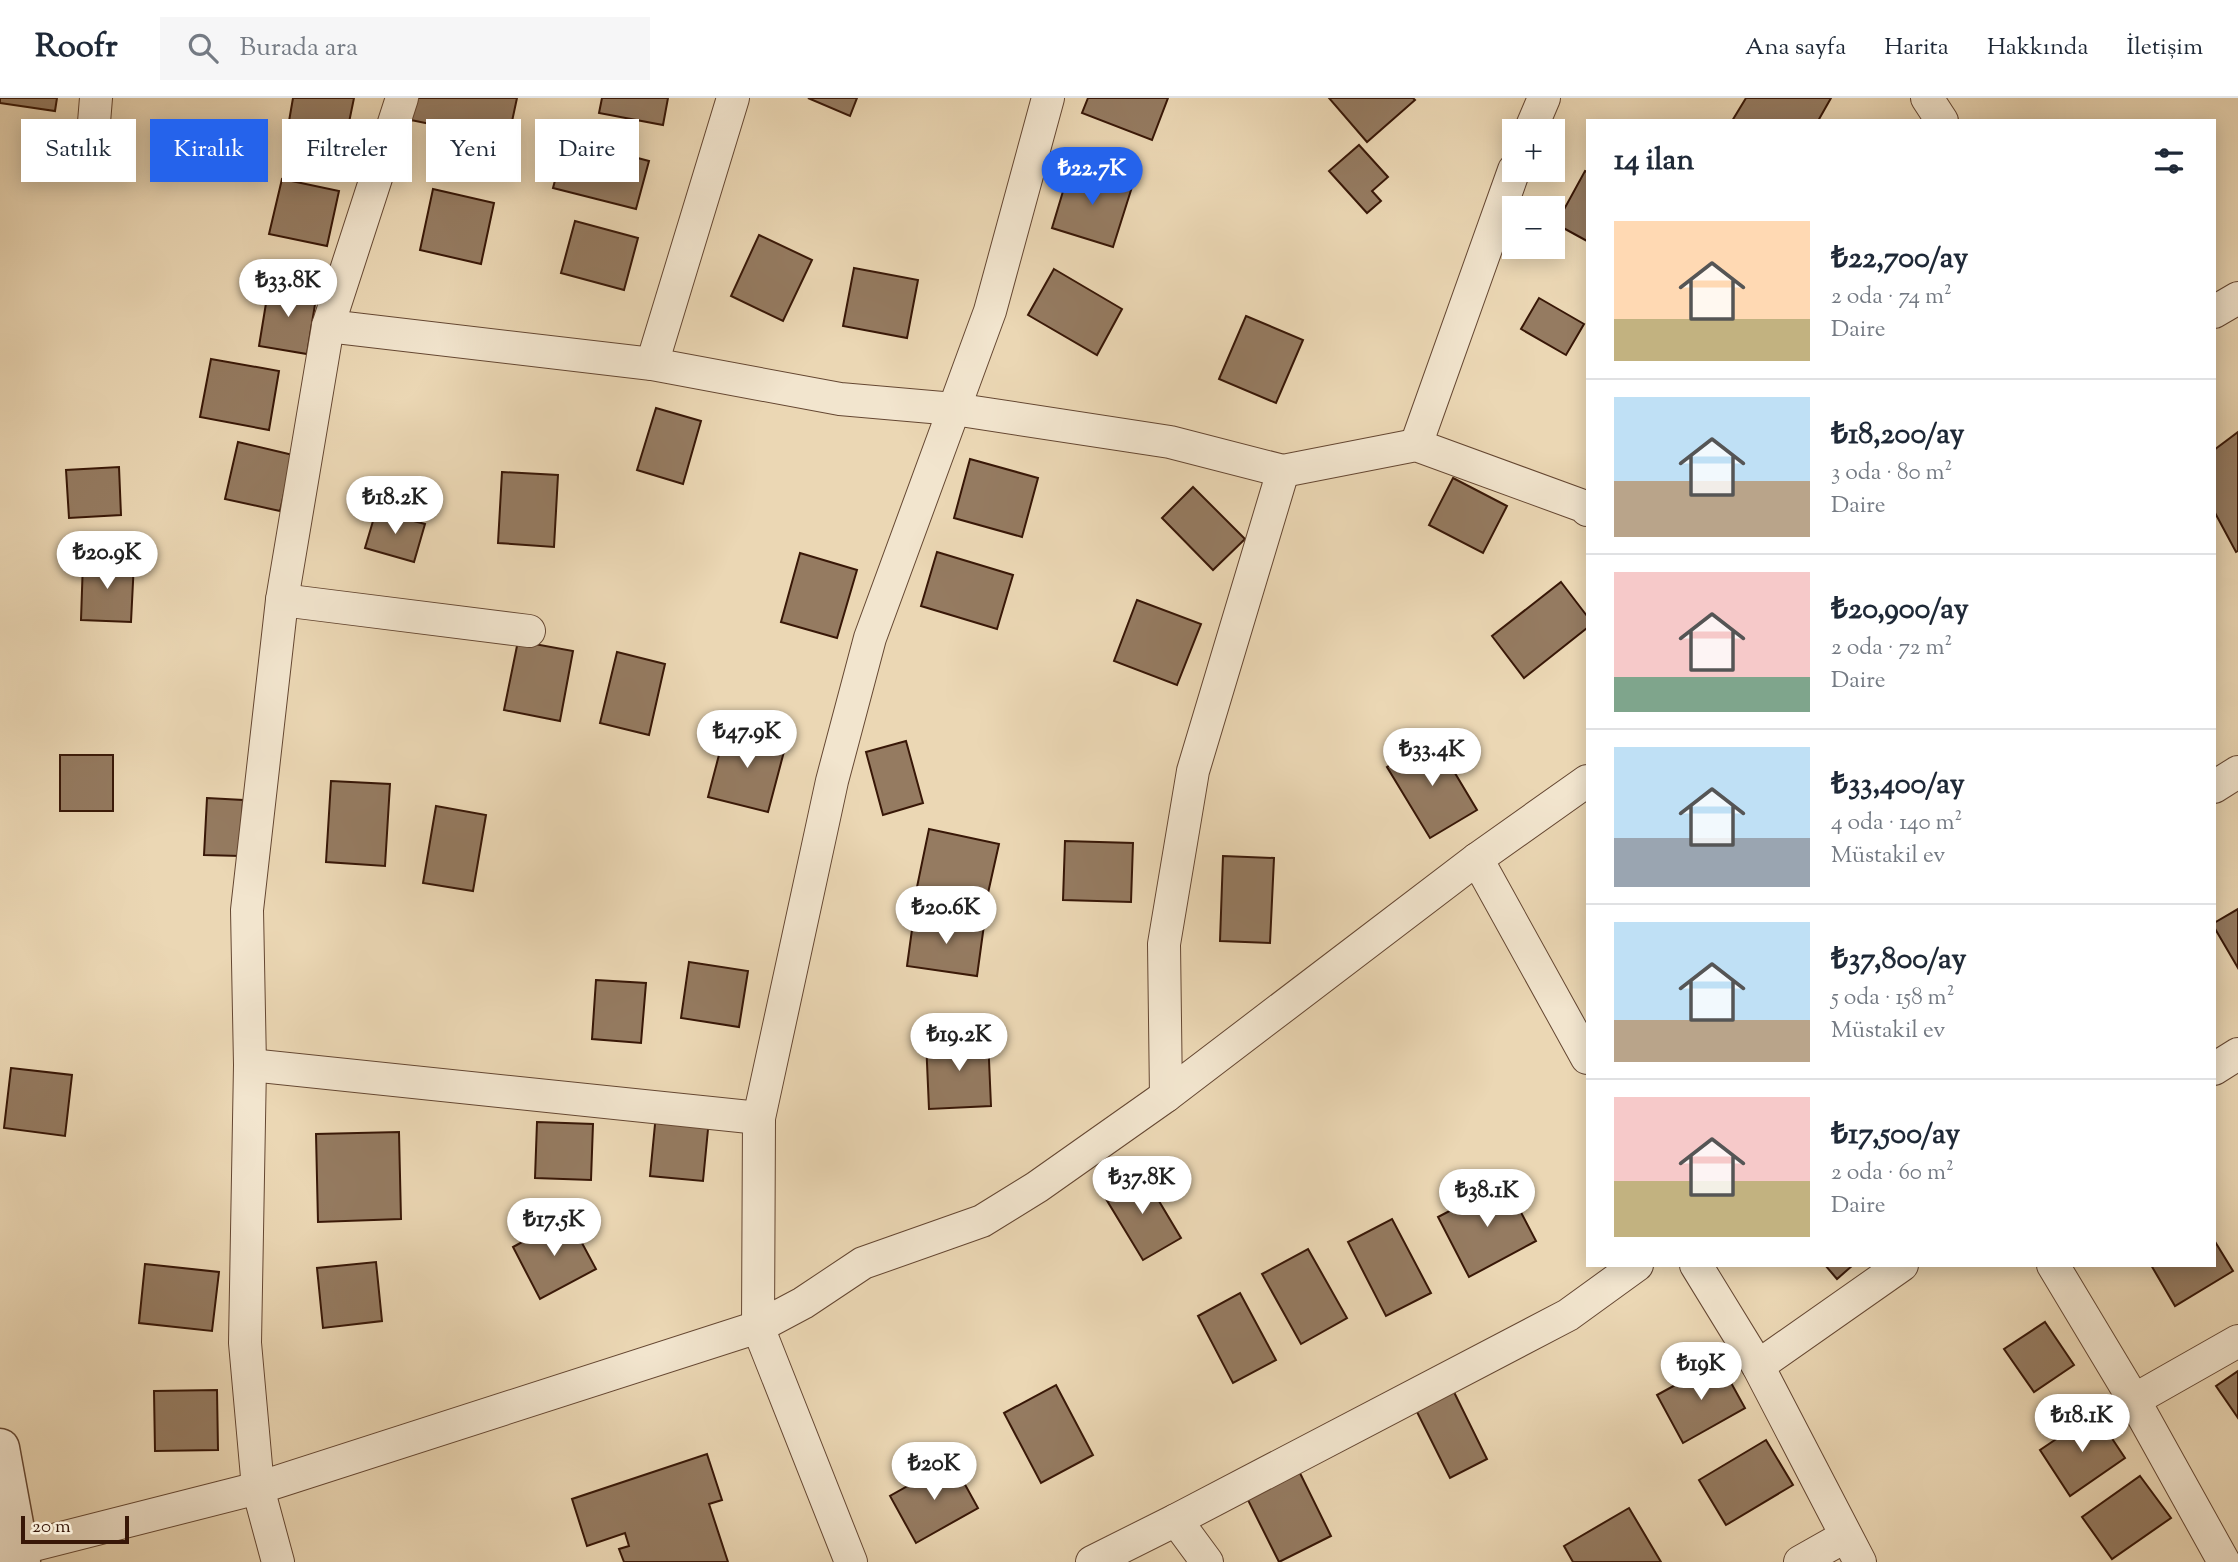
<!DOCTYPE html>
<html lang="tr">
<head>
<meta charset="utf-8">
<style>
  body { margin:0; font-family:"Sorts Mill Goudy",serif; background:#f6f6f7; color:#1f2937; height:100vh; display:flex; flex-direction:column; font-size:26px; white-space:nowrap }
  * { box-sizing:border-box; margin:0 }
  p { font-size:23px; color:#747a83 }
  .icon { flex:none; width:38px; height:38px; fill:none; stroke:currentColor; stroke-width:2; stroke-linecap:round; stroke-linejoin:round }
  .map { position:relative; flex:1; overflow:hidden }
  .details { position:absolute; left:1586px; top:21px; width:630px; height:1148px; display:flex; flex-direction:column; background:#fff; border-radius:0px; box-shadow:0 4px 18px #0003 }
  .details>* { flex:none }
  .hud { position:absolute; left:21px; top:21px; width:665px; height:63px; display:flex; gap:14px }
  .buttons { position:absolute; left:1502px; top:21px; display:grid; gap:14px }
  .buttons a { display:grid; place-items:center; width:63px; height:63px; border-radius:0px; background:#fff; box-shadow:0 4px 18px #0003; font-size:35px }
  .scale { position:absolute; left:21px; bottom:18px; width:108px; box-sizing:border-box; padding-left:7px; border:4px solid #381707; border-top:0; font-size:19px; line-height:24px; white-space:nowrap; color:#381707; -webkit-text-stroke:5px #f2e5ce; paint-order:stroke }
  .price { position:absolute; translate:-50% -60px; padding:0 16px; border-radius:24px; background:#fff; color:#222; font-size:23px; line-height:46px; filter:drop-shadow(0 2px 4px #0008) }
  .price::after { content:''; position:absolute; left:50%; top:42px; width:21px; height:16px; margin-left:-10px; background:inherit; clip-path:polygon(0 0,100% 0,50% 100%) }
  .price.selected { background:#2563eb; color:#fff }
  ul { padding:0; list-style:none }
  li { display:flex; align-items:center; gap:21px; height:175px; padding:0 28px }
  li+li { border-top:2px solid #e0e1e3 }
  li span { display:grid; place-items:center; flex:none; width:196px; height:140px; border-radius:0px; color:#555 }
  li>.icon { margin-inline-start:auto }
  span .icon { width:84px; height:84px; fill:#fffc; stroke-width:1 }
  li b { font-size:30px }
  h2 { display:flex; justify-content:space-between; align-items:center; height:84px; padding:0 28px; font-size:30px }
  .tag { padding:0 24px; border-radius:0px; background:#fff; box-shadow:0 4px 18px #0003; font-size:24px; line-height:63px }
  .tag.selected { background:#2563eb; color:#fff }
  header { display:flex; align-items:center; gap:42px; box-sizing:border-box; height:98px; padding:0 35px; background:#fff; border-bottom:2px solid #e0e1e3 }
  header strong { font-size:33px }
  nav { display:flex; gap:38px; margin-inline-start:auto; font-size:24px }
  .search { width:490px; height:63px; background:#f6f6f7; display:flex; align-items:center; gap:18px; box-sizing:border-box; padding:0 24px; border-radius:0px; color:#747a83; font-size:26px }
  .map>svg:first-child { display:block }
  .building { fill:#957b61; stroke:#381707; stroke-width:2 }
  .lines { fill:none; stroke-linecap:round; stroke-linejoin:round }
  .minor-casing { stroke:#654732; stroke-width:34 }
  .tertiary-casing { stroke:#654732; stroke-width:41 }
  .minor { stroke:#f2e5ce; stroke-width:32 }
  .tertiary { stroke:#f2e5ce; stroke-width:38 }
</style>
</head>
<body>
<header>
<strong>Roofr</strong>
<div class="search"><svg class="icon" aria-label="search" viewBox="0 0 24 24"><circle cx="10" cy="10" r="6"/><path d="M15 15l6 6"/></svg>Burada ara</div>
<nav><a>Ana sayfa</a><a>Harita</a><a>Hakkında</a><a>İletişim</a></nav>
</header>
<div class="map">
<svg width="2238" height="1464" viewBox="0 0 2238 1464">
  <rect width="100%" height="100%" fill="#ebd7b4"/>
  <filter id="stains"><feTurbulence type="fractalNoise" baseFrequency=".00286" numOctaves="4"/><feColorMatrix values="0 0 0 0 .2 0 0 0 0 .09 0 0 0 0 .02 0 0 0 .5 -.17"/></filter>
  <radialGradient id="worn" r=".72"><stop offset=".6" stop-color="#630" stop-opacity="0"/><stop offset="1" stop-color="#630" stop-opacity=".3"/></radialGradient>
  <g class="building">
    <path d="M0 0H57L55 13 0 5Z"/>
    <path d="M293 0H354L346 39 288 29Z"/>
    <path d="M405 0H517L508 42 401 20Z"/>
    <path d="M602 0H668L663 27 599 15Z"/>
    <path d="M808 0H857L850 18Z"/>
    <path d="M1088 0H1168L1152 42 1082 15Z"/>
    <path d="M1329 0H1413L1415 2 1367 44Z"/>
    <path d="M1746 0H1831L1818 23H1732Z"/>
    <path d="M566 41 649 63 636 111 553 90Z"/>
    <path d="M1359 47 1388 79 1372 93 1381 103 1367 115 1329 73Z"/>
    <path d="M1070 70 1132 89 1113 149 1052 130Z"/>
    <path d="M1585 73 1587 74V143L1556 126Z"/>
    <path d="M282 81 339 93 327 148 269 136Z"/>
    <path d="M433 91 494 105 481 166 420 152Z"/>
    <path d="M575 123 638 140 624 192 561 175Z"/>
    <path d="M759 137 812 162 783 223 731 198Z"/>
    <path d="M854 170 918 182 907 240 843 228Z"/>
    <path d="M1054 171 1122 211 1097 257 1028 217Z"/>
    <path d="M269 187 317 194 307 256 259 248Z"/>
    <path d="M1539 200 1584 226 1566 257 1521 231Z"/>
    <path d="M1246 218 1303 242 1276 305 1219 281Z"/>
    <path d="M211 261 279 273 269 332 200 319Z"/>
    <path d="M656 310 701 323 683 386 637 372Z"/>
    <path d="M2238 334V453L2236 454 2214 413V352Z"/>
    <path d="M238 344 293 357 280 413 225 401Z"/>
    <path d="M970 361 1038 380 1022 439 954 420Z"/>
    <path d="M119 369 121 417 69 420 66 372Z"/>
    <path d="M502 374 558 377 554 449 498 445Z"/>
    <path d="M1453 380 1507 408 1483 455 1429 427Z"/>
    <path d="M1193 389 1245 441 1213 472 1162 420Z"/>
    <path d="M376 413 425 426 414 464 365 450Z"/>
    <path d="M937 454 1013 477 997 531 921 508Z"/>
    <path d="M800 455 857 472 837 540 781 524Z"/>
    <path d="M83 463 134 464 131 524 81 522Z"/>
    <path d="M1561 484 1587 518V530L1524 580 1492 538Z"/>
    <path d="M1137 502 1201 526 1177 587 1114 563Z"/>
    <path d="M518 543 573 553 560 623 504 612Z"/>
    <path d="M617 554 665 566 649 637 600 625Z"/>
    <path d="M726 630 786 646 768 714 708 699Z"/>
    <path d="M1434 640 1477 712 1430 740 1387 669Z"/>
    <path d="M906 643 923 705 883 717 866 654Z"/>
    <rect x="60" y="657" width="53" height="56"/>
    <path d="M331 683 390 686 385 768 326 764Z"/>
    <path d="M207 700 243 702 240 758 204 757Z"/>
    <path d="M436 708 486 717 473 793 423 785Z"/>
    <path d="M929 731 999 746 986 804 917 789Z"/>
    <path d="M1065 743 1133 745 1131 804 1063 802Z"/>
    <path d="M1223 758 1274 760 1270 845 1220 843Z"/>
    <path d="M2238 811V870L2214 829V825Z"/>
    <path d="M914 817 984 827 977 878 907 868Z"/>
    <path d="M689 864 748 873 739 929 681 920Z"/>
    <path d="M596 882 646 885 641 945 592 941Z"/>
    <path d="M988 939 991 1008 929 1011 926 942Z"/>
    <path d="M11 970 72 977 65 1038 4 1030Z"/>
    <path d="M656 1016 709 1021 703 1083 650 1078Z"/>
    <path d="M537 1024 593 1026 591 1082 535 1080Z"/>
    <path d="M399 1034 401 1121 318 1124 316 1036Z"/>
    <path d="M1141 1073 1181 1140 1143 1162 1103 1096Z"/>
    <path d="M1505 1084 1536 1143 1469 1179 1438 1119Z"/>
    <path d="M568 1119 596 1171 540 1201 513 1149Z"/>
    <path d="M1392 1121 1431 1195 1386 1218 1348 1144Z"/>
    <path d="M2214 1142 2233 1173 2175 1208 2151 1167H2214Z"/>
    <path d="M1308 1151 1347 1220 1301 1246 1262 1176Z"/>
    <path d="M376 1164 382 1223 323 1230 317 1170Z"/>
    <path d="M145 1166 219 1174 212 1233 139 1225Z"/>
    <path d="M1825 1167H1853L1837 1181Z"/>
    <path d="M1240 1195 1276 1262 1233 1285 1198 1218Z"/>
    <path d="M2045 1224 2074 1267 2034 1294 2004 1251Z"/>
    <path d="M1719 1263 1745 1310 1683 1345 1657 1297Z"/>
    <path d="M2238 1273V1320L2216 1288Z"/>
    <path d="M1449 1284 1487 1361 1450 1380 1412 1304Z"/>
    <path d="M1056 1287 1093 1357 1041 1385 1004 1315Z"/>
    <path d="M217 1292 218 1352 155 1353 154 1293Z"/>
    <path d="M2095 1315 2125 1360 2070 1398 2040 1352Z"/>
    <path d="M1766 1342 1793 1387 1726 1427 1699 1382Z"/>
    <path d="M707 1356 722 1402 709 1406 728 1464H624L619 1451 629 1448 625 1435 587 1448 572 1401Z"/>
    <path d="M952 1363 978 1410 916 1445 890 1398Z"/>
    <path d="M1294 1363 1331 1438 1279 1464 1242 1390Z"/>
    <path d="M2140 1378 2171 1420 2112 1461 2082 1419Z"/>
    <path d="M1629 1410 1661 1464H1573L1564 1448Z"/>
  </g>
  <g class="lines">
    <defs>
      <g id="minor">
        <path d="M1048 0 990 213 870 540 832 683 759 1020 758 1229 803 1205 863 1165 982 1123 1037 1089 1166 998 1477 761 1587 683"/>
        <path d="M1927 0 1942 23"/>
        <path d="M1530 33 1544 0"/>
        <path d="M91 61 96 0"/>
        <path d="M2214 214 2238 200"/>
        <path d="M328 228 652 266 840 301 954 311 1170 344 1283 373 1416 347 1583 408 1587 412"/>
        <path d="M652 266 733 0"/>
        <path d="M1416 347 1514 72"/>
        <path d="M282 502 529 533"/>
        <path d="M2214 689 2238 674"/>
        <path d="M1477 761 1587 960"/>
        <path d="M250 967 759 1020"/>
        <path d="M2214 971 2238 956"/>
        <path d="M1166 998 1164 846 1193 673 1283 373"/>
        <path d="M1696 1167 1758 1268 1860 1464"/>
        <path d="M2053 1167 2134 1302 2224 1464"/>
        <path d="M1758 1268 1902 1167"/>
        <path d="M2134 1302 2238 1243"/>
        <path d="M1176 1422 1568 1217 1637 1167"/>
        <path d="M0 1453 18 1451 258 1390 758 1229 851 1464"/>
        <path d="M278 1464 258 1390 245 1245 250 967 247 812 282 502 328 228 402 0"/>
        <path d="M1092 1464 1176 1422 1207 1464"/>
        <path d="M1800 1464 1846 1438"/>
      </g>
      <path id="tertiary" d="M0 1350 21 1464"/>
    </defs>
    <use href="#minor" class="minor-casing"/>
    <use href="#tertiary" class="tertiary-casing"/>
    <use href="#minor" class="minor"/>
    <use href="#tertiary" class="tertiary"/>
  </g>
  <rect width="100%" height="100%" filter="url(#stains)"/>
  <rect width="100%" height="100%" fill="url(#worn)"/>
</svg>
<div class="buttons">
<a>+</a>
<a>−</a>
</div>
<div class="scale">20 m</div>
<b class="price selected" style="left:1092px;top:109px">₺22.7K</b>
<b class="price" style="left:288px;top:221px">₺33.8K</b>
<b class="price" style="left:395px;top:438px">₺18.2K</b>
<b class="price" style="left:107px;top:493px">₺20.9K</b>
<b class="price" style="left:747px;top:672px">₺47.9K</b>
<b class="price" style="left:1432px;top:690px">₺33.4K</b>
<b class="price" style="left:946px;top:848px">₺20.6K</b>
<b class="price" style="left:959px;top:975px">₺19.2K</b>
<b class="price" style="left:1142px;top:1118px">₺37.8K</b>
<b class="price" style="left:1487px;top:1131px">₺38.1K</b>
<b class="price" style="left:554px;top:1160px">₺17.5K</b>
<b class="price" style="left:1701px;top:1304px">₺19K</b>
<b class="price" style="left:2082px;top:1356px">₺18.1K</b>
<b class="price" style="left:934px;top:1404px">₺20K</b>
<div class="hud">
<a class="tag">Satılık</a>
<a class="tag selected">Kiralık</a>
<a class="tag">Filtreler</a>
<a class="tag">Yeni</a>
<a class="tag">Daire</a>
</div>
<section class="details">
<h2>14 ilan<svg class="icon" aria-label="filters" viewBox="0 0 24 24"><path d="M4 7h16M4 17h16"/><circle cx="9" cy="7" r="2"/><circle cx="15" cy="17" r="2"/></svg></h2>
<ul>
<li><span style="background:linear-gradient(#ffd9b3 70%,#c2b280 0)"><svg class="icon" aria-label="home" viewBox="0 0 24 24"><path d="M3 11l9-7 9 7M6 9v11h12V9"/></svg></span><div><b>₺22,700/ay</b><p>2 oda · 74 m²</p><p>Daire</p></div></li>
<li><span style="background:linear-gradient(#bfe0f5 60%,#b9a48a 0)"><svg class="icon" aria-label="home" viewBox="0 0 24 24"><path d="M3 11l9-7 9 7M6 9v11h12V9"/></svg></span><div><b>₺18,200/ay</b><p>3 oda · 80 m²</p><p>Daire</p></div></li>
<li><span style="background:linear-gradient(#f6c9c9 75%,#7fa58c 0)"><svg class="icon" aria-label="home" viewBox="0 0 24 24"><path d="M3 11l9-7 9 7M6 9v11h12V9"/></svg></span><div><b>₺20,900/ay</b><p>2 oda · 72 m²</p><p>Daire</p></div></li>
<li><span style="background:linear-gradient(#bfe0f5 65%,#9aa5b1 0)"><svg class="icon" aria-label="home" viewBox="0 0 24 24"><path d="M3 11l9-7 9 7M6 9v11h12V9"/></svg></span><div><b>₺33,400/ay</b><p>4 oda · 140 m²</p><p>Müstakil ev</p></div></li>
<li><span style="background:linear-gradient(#bfe0f5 70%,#b9a48a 0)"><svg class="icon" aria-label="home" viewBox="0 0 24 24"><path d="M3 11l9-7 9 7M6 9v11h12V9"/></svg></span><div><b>₺37,800/ay</b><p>5 oda · 158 m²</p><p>Müstakil ev</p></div></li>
<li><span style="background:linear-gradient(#f6c9c9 60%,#c2b280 0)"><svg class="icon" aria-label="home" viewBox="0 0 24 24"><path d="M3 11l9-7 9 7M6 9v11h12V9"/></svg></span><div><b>₺17,500/ay</b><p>2 oda · 60 m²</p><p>Daire</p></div></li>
</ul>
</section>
</div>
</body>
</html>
